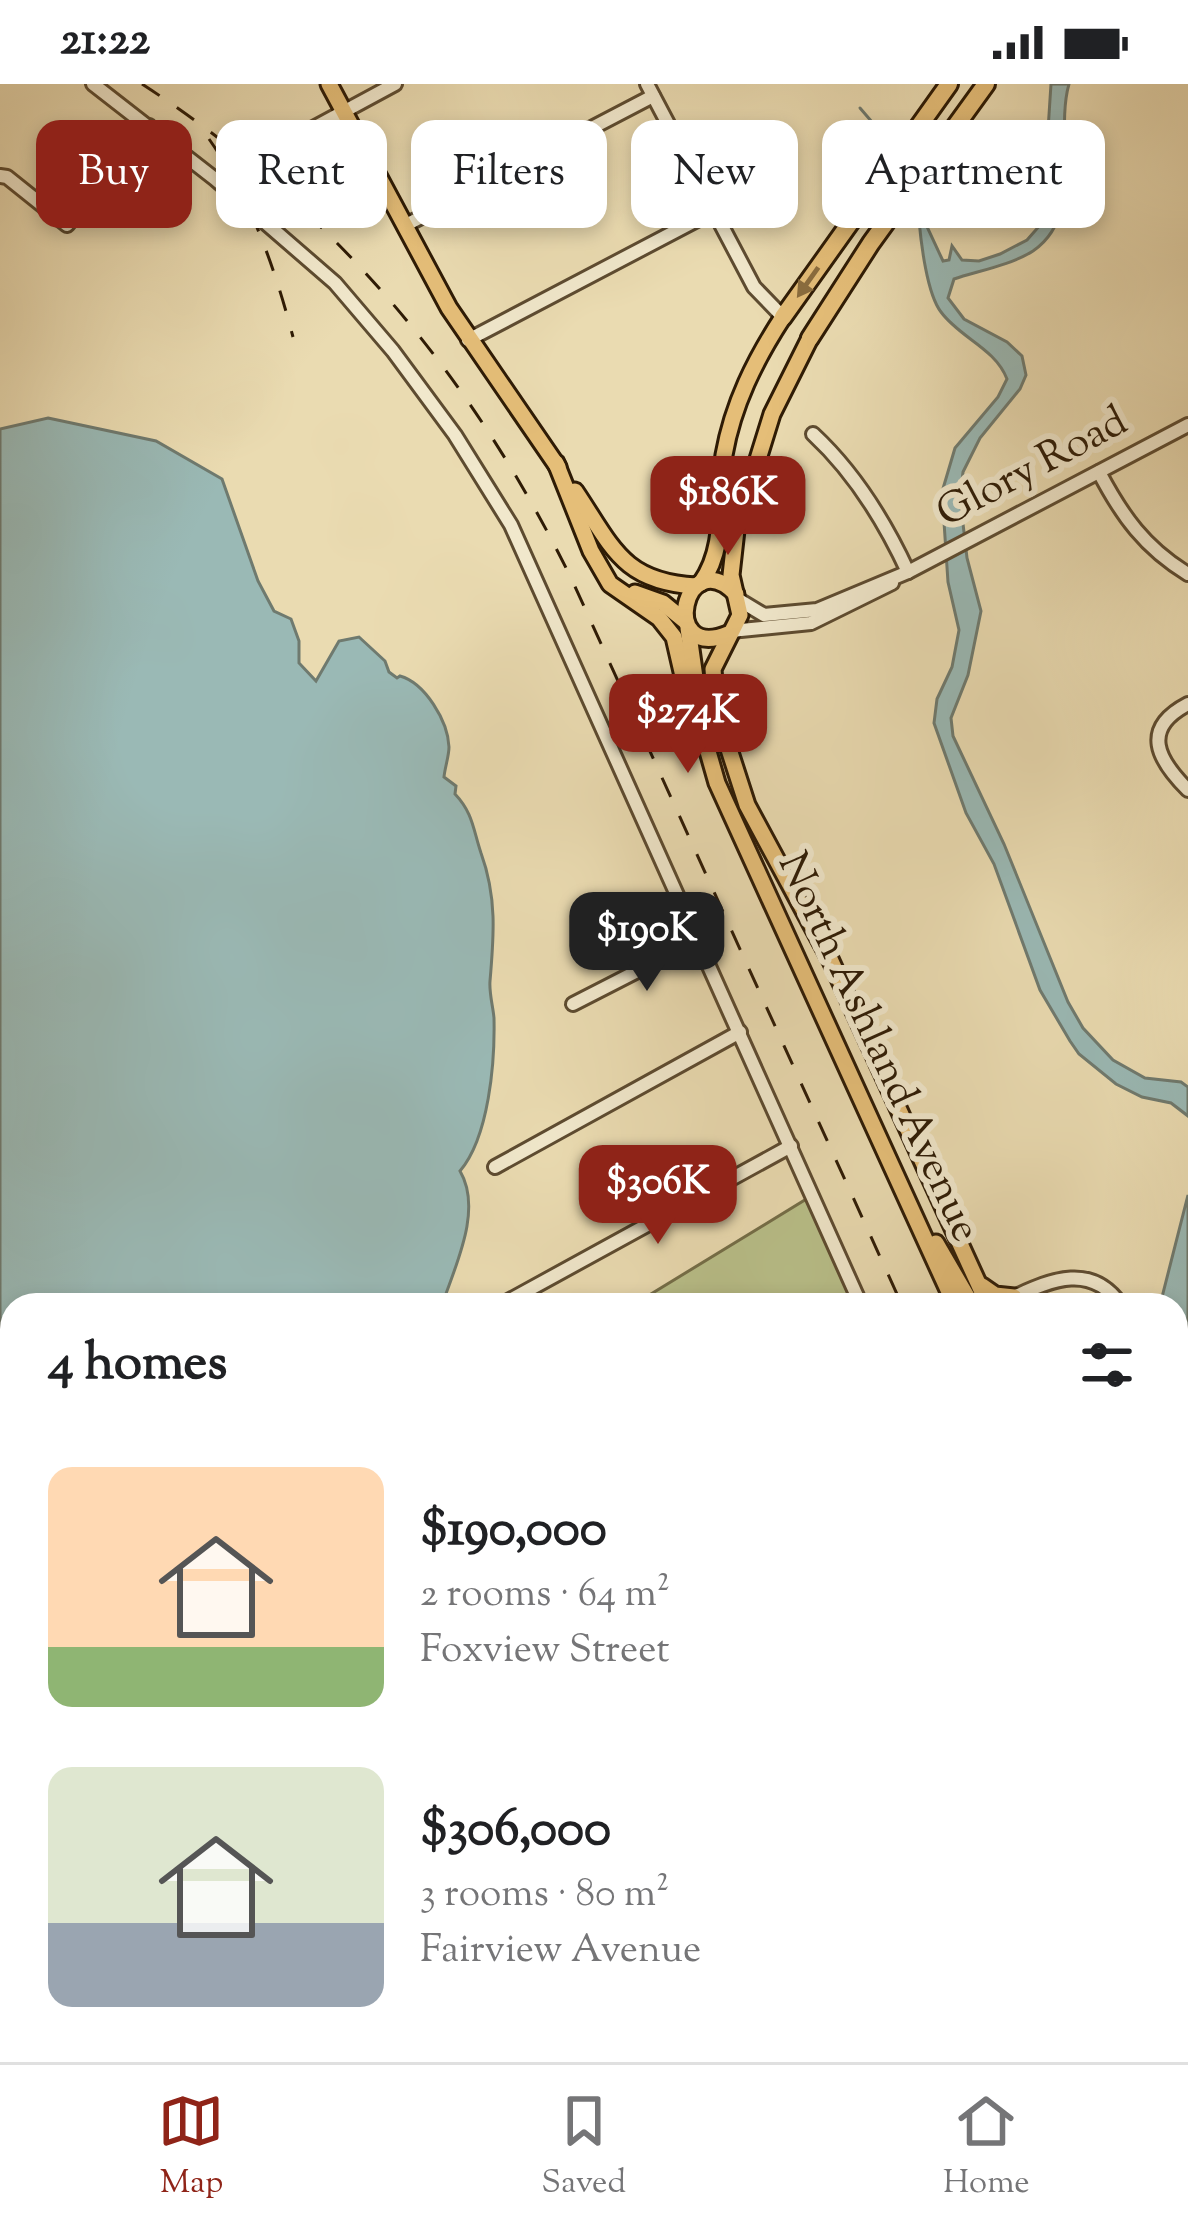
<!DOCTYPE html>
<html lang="en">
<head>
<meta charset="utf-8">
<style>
  body { margin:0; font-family:"Sorts Mill Goudy",serif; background:#f6f6f6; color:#202124; height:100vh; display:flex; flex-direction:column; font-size:45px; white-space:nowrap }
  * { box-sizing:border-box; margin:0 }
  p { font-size:39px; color:#757577 }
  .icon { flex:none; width:66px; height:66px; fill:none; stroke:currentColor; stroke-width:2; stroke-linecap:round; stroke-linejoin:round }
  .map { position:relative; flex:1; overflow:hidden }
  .sheet { position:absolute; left:0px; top:1209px; width:1188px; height:771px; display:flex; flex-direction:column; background:#fff; border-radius:36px 36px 0 0; box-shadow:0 6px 18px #0003 }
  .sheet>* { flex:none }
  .hud { position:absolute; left:36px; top:36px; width:1116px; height:108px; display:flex; gap:24px }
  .price { position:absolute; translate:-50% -102px; padding:0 27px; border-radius:24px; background:#8f2418; color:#fff; font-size:39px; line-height:78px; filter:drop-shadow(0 3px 6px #0008) }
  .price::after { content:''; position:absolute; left:50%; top:72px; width:36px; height:27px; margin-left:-18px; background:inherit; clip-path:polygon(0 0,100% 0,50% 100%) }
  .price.active { background:#222; color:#fff }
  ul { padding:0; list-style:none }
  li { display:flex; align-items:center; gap:36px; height:300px; padding:0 48px }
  li span { display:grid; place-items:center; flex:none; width:336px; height:240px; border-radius:24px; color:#555 }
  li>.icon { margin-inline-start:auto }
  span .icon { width:144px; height:144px; fill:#fffc; stroke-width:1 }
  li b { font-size:51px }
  h2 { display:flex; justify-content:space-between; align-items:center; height:144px; padding:0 48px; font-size:51px }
  .chip { padding:0 42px; border-radius:24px; background:#fff; box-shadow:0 6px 18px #0003; font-size:42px; line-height:108px }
  .chip.active { background:#8f2418; color:#fff }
  .status { display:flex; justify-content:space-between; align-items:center; height:84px; padding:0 60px; background:#fff; direction:ltr }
  .status svg { height:33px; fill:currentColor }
  .tabs { display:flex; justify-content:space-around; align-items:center; height:168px; border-top:3px solid #e0e0e0; background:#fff; font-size:33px; color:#757577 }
  .tabs a { display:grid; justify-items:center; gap:6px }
  .tabs .active { color:#8f2418 }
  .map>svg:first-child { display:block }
  .green { fill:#b9c08a; stroke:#746e48; stroke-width:3 }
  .water { fill:#9ab9b5; stroke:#6f7a6f; stroke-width:3 }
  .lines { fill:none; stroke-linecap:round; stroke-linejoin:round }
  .stream { stroke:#6f7a6f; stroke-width:3 }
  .minor-casing { stroke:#5d4b30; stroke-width:18 }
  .major-casing { stroke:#2e1b05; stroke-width:21 }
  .highway-casing { stroke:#2e1b05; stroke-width:22 }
  .minor { stroke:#f1e8cc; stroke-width:12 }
  .major { stroke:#e5be78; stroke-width:15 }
  .highway { stroke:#e5be78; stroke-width:16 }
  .rail { stroke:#2e1b05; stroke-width:3; stroke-dasharray:21 21; stroke-linecap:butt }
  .oneway { fill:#8a6c3e }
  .labels { text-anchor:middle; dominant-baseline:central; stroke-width:12; stroke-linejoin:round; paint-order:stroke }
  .street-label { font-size:42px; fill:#2e1b05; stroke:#f1e8cc }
</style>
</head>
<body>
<div class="status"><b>21:22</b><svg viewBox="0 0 49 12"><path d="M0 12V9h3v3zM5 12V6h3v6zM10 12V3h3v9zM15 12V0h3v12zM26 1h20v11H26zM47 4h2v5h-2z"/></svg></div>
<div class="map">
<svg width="1188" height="1978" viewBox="0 0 1188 1978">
  <rect width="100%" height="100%" fill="#eadbb1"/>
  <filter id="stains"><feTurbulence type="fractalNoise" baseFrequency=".00167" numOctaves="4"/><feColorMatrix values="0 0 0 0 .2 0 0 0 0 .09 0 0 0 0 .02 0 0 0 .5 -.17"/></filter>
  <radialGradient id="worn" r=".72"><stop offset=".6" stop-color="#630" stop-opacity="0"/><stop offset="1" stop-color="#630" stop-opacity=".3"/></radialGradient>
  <g class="green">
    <path d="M813 1111 861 1221H633Z"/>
    <path d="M274 1968H562L542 1978H271Z"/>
  </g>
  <g class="water">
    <path d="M1051 0H1069C1054 52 1086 131 1033 167 1011 181 978 187 954 195L948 214 964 235 1007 258 1022 272 1026 291 1020 305 980 354 963 388 960 414 967 474 981 527 968 591 951 634 953 652 1004 760 1068 918 1083 944 1113 976 1145 994 1181 998 1188 1003V1032L1171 1019 1142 1013 1116 1000 1079 970 1070 957 1040 906 994 780 966 729 934 639 937 615 952 583 959 546 948 498 942 408 955 364 998 313 1007 295C995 264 960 254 941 228 927 210 921 159 919 136L923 134 943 177 949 176 952 162 962 176 979 177 1000 170 1027 156 1042 139Z"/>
    <path d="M48 334 156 357 222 395 258 497 274 527 291 535 299 557V579L316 597 339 557 359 553 385 577 389 588 397 594 400 592C425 599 448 637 449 663 449 672 445 683 444 693L456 702 455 710C473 729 473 745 481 769 497 813 494 851 490 897 489 909 493 922 494 934 495 978 489 1053 460 1087 483 1126 455 1182 442 1221H12V1968H274L271 1978H0V345Z"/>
    <path d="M1188 1111V1234L1181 1266 1188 1287V1325L1176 1298V1221H1160Z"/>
  </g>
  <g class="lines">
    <path class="stream" d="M860 24 878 45 881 60"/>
    <defs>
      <g id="minor">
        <path d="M93 0 215 95 335 199 393 267 455 351 511 441 861 1221"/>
        <path d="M647 0 754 203 783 233"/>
        <path d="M282 61 395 0"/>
        <path d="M0 92 7 93 67 141 149 42"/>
        <path d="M404 142 653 12"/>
        <path d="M468 256 714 127"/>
        <path d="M813 350C855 389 884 436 908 488"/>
        <path d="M1099 388C1122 432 1145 464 1188 490"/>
        <path d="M739 516 764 531 817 526 908 488 1188 341"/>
        <path d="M731 547 811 539 892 499"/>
        <path d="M1188 620C1140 645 1158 676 1188 706"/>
        <path d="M573 920 698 856"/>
        <path d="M495 1083 740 948"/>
        <path d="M1014 1213C1052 1195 1092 1179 1121 1221"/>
        <path d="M501 1221 791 1062"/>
        <path d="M1176 1318 1188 1312"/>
        <path d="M723 1978 742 1968"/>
        <path d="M906 1978 915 1974 913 1968"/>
      </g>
      <g id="major">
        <path d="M329 0 449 224 558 383"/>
        <path d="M810 254 772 330 736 446 731 491 740 531 713 585 716 625 747 721 831 877 988 1221"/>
        <path d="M556 379 591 467 610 500 659 534 674 553 694 640 703 650 717 699 955 1221"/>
        <path d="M575 407C612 462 622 498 696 502"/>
        <path d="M701 499C728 461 717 414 724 371 733 320 755 276 783 233"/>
        <path d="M635 509 663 519 685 537"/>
        <path d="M688 544 698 615"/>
        <path d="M728 550C658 578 684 457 736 510"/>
        <path d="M936 1159 972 1221"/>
        <path d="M982 1202 995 1211 1014 1213 1009 1221"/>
        <path d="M1176 1635 1188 1662"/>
        <path d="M1176 1707 1188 1733"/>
      </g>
      <g id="highway">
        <path d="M783 233 949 0"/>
        <path d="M810 254 871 159 986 0"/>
      </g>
    </defs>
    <use href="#minor" class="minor-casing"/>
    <use href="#major" class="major-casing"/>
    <use href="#highway" class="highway-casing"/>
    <use href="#minor" class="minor"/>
    <use href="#major" class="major"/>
    <use href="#highway" class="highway"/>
    <g class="rail">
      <path d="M142 0C333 124 473 293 572 496L902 1221"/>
      <path d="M209 55C250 113 275 184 293 253"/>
      <path d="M1176 1822 1188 1848"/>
    </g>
  </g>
  <defs><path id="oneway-solid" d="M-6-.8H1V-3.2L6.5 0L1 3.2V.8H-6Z" transform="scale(3)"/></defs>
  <use class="oneway" href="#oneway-solid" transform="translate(808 198) rotate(125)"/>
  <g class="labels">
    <g class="street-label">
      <text transform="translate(1033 385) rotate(-28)">Glory Road</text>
      <text transform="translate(877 964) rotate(65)">North Ashland Avenue</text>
    </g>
  </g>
  <rect width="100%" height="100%" filter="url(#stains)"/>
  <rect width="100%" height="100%" fill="url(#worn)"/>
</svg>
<b class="price" style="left:728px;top:474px">$186K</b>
<b class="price" style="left:688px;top:692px">$274K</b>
<b class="price active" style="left:647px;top:910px">$190K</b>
<b class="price" style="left:658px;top:1163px">$306K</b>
<div class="hud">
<a class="chip active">Buy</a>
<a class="chip">Rent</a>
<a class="chip">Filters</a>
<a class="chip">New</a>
<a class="chip">Apartment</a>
</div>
<section class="sheet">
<h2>4 homes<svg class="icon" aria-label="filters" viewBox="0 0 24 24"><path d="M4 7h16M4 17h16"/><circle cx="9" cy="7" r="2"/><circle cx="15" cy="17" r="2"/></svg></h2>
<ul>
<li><span style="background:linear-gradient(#ffd9b3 75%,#8fb573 0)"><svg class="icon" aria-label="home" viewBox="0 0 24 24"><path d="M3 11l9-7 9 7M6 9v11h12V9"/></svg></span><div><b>$190,000</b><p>2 rooms · 64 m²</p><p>Foxview Street</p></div></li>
<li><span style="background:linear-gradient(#dfe7d0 65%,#9aa5b1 0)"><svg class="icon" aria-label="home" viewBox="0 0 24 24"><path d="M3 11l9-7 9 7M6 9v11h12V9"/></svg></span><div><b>$306,000</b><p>3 rooms · 80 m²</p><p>Fairview Avenue</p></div></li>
</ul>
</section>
</div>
<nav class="tabs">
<a class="active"><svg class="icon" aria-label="map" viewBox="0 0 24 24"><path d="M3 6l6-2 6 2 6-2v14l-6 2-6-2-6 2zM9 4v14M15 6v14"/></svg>Map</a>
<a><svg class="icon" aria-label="saved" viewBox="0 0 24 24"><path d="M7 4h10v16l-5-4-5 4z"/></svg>Saved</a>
<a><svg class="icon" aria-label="home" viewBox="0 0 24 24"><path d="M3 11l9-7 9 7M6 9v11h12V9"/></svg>Home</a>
</nav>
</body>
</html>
